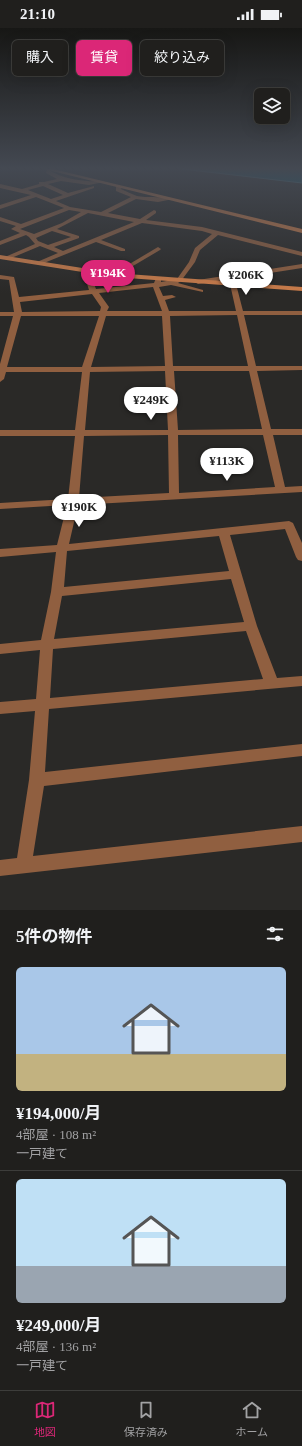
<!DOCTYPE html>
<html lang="ja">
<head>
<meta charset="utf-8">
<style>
  body { margin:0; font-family:"Times New Roman","Noto Sans JP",serif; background:#2d2c2a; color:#f1f3f6; height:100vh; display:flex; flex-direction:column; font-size:15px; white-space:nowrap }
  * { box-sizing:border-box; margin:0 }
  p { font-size:13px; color:#a2a2a4 }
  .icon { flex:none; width:22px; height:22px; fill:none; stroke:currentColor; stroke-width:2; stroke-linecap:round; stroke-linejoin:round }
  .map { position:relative; height:882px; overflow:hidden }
  .panel { display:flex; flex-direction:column; background:#201f1d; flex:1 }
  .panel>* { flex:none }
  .hud { position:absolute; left:12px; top:12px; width:278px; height:36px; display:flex; gap:8px }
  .fabs { position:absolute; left:254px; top:60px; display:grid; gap:8px }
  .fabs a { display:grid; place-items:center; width:36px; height:36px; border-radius:6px; background:#201f1d; box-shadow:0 4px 16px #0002,0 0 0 1px #3d3d3b; font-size:20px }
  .price { position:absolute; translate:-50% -34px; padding:0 9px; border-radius:14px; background:#fff; color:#222; font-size:13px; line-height:26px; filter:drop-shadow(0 1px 2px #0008) }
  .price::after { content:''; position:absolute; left:50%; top:24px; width:12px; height:9px; margin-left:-6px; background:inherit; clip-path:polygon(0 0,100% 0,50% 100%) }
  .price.selected { background:#db2777; color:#fff }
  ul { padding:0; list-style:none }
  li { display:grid; align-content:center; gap:8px; height:212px; padding:0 16px }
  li+li { border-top:1px solid #3d3d3b }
  li span { display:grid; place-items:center; height:124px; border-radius:6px; color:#555 }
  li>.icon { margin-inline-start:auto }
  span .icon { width:72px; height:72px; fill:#fffc; stroke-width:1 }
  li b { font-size:17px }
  h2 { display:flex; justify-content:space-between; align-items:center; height:48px; padding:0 16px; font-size:17px }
  .pill { padding:0 14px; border-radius:6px; background:#201f1d; box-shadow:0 4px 16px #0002,0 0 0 1px #3d3d3b; font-size:14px; line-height:36px }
  .pill.selected { background:#db2777; color:#fff }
  .status { display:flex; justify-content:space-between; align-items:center; height:28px; padding:0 20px; background:#201f1d; direction:ltr }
  .status svg { height:11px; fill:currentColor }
  .tabs { display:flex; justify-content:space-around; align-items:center; height:56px; border-top:1px solid #3d3d3b; background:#201f1d; font-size:11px; color:#a2a2a4 }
  .tabs a { display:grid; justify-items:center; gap:2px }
  .tabs .selected { color:#db2777 }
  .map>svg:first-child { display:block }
  .water { fill:#036482; stroke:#498ca1 }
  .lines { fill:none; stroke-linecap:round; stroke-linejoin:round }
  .street { fill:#905f40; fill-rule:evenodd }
  .secondary { fill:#c97b49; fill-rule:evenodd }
</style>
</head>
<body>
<div class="status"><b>21:10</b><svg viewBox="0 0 49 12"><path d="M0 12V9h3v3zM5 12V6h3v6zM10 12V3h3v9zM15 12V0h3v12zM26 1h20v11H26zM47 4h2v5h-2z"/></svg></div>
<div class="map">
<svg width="302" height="882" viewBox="0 0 302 882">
  <rect width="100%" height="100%" fill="#2a2927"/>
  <path class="water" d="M182 141H302V155Z"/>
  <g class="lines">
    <g class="street">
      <path d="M47 141H51V143C63 150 75 152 88 153 93 154 99 151 104 154L89 157 61 153 48 156 68 165 94 158V160L56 173 70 179 101 184 131 169 116 163V159L119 157 122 159 121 161C126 163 131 166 137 168 145 170 168 168 173 171L158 174 136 171 108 185 140 191 154 182 156 183V185L146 192 202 199 302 224V228L218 207 200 222 195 234 181 253 178 255 203 262V264L171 257 159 259 163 268 172 267 176 269 165 272 169 283H236L230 256 233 254 236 256 243 283H302V287H244L256 338H302V342L257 343 271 401H302V407H273L285 459 302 458V464L78 477 69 516 289 493 293 495 302 515V533L298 532 296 529 285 501 230 507 257 598 277 650 302 648V658L49 681 45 744 302 716V728L44 758 33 828 302 798V814L0 848V832L17 830 29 752 35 683 0 686V674L36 671 40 622 0 626V616L41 612 51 564 56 524 0 529V521L57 517 67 477 0 481V475L68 471 75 408H0V402H75L82 344H6L4 351 0 354V336L13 288H0V284H14L9 252 0 251V247L14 249 19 269 89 262 83 243 86 241 89 243 96 261 154 255 156 250 158 249 161 251V254L177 251 189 234 195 220 212 206 202 203 142 195 101 212 125 221V223H121L96 214 39 237 36 235 37 234 58 225 40 218 9 231H5V229L35 216 29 209 26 207 0 217V213L20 205 11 201 16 198 0 193V189L21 196 64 180 36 169 0 181V177L31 167 0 160V156L22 161 39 156V154H44L57 151 46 145ZM43 158 63 167 51 171 28 162ZM69 182 81 184 62 195 34 206 20 201ZM88 185 134 194 63 223 54 219 79 210V208L57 201ZM52 203 71 209 48 217 38 213 36 210ZM153 259 162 283H107L109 279 99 265ZM92 266 101 279 100 283 22 284 20 274ZM237 287 248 338H173L170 288ZM21 288H99L82 339H7ZM106 288H162L165 338 91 339ZM165 343 168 402H85L90 344ZM174 343H249L262 401 178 402ZM168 407 169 465 79 470 84 408ZM178 407H263L275 459 179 465ZM219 508 229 543 64 559 67 523ZM231 551 244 594 54 611 62 568ZM246 603 263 651 50 670 53 621Z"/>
      <path d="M158 219 161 221 160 222 116 248 111 247Z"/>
      <path d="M302 236V240L198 256 195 254 198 252Z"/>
    </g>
    <g class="secondary">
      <path d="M44 141H53L302 201V205Z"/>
      <path d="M0 227 114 245 302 259V263L114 249 0 231Z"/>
    </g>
  </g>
  <linearGradient id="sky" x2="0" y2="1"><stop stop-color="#171715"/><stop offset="0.53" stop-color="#444952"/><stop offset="1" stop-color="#444952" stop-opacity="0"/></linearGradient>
  <rect width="302" height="265" fill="url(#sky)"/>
</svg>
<div class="fabs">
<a><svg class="icon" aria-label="layers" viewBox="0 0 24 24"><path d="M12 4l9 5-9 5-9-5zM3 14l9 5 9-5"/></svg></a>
</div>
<b class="price selected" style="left:108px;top:266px">¥194K</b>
<b class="price" style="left:246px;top:268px">¥206K</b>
<b class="price" style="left:151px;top:393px">¥249K</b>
<b class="price" style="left:227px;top:454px">¥113K</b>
<b class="price" style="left:79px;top:500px">¥190K</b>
<div class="hud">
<a class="pill">購入</a>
<a class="pill selected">賃貸</a>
<a class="pill">絞り込み</a>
</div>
</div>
<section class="panel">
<h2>5件の物件<svg class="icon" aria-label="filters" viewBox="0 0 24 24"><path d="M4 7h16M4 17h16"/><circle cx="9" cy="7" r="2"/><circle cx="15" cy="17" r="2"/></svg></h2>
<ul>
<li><span style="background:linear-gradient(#a9c7e8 70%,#c2b280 0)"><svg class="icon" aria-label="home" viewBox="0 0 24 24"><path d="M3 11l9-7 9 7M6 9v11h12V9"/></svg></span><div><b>¥194,000/月</b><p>4部屋 · 108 m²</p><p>一戸建て</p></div></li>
<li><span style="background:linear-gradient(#bfe0f5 70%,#9aa5b1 0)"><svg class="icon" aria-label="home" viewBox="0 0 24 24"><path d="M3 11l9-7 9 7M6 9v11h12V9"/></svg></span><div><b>¥249,000/月</b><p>4部屋 · 136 m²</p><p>一戸建て</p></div></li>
</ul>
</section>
<nav class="tabs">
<a class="selected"><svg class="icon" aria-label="map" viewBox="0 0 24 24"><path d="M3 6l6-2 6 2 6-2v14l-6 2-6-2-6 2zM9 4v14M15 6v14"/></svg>地図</a>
<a><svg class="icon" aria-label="saved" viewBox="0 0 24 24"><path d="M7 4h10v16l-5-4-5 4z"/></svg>保存済み</a>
<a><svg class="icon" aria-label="home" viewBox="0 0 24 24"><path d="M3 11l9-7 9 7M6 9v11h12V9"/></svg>ホーム</a>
</nav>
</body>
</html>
